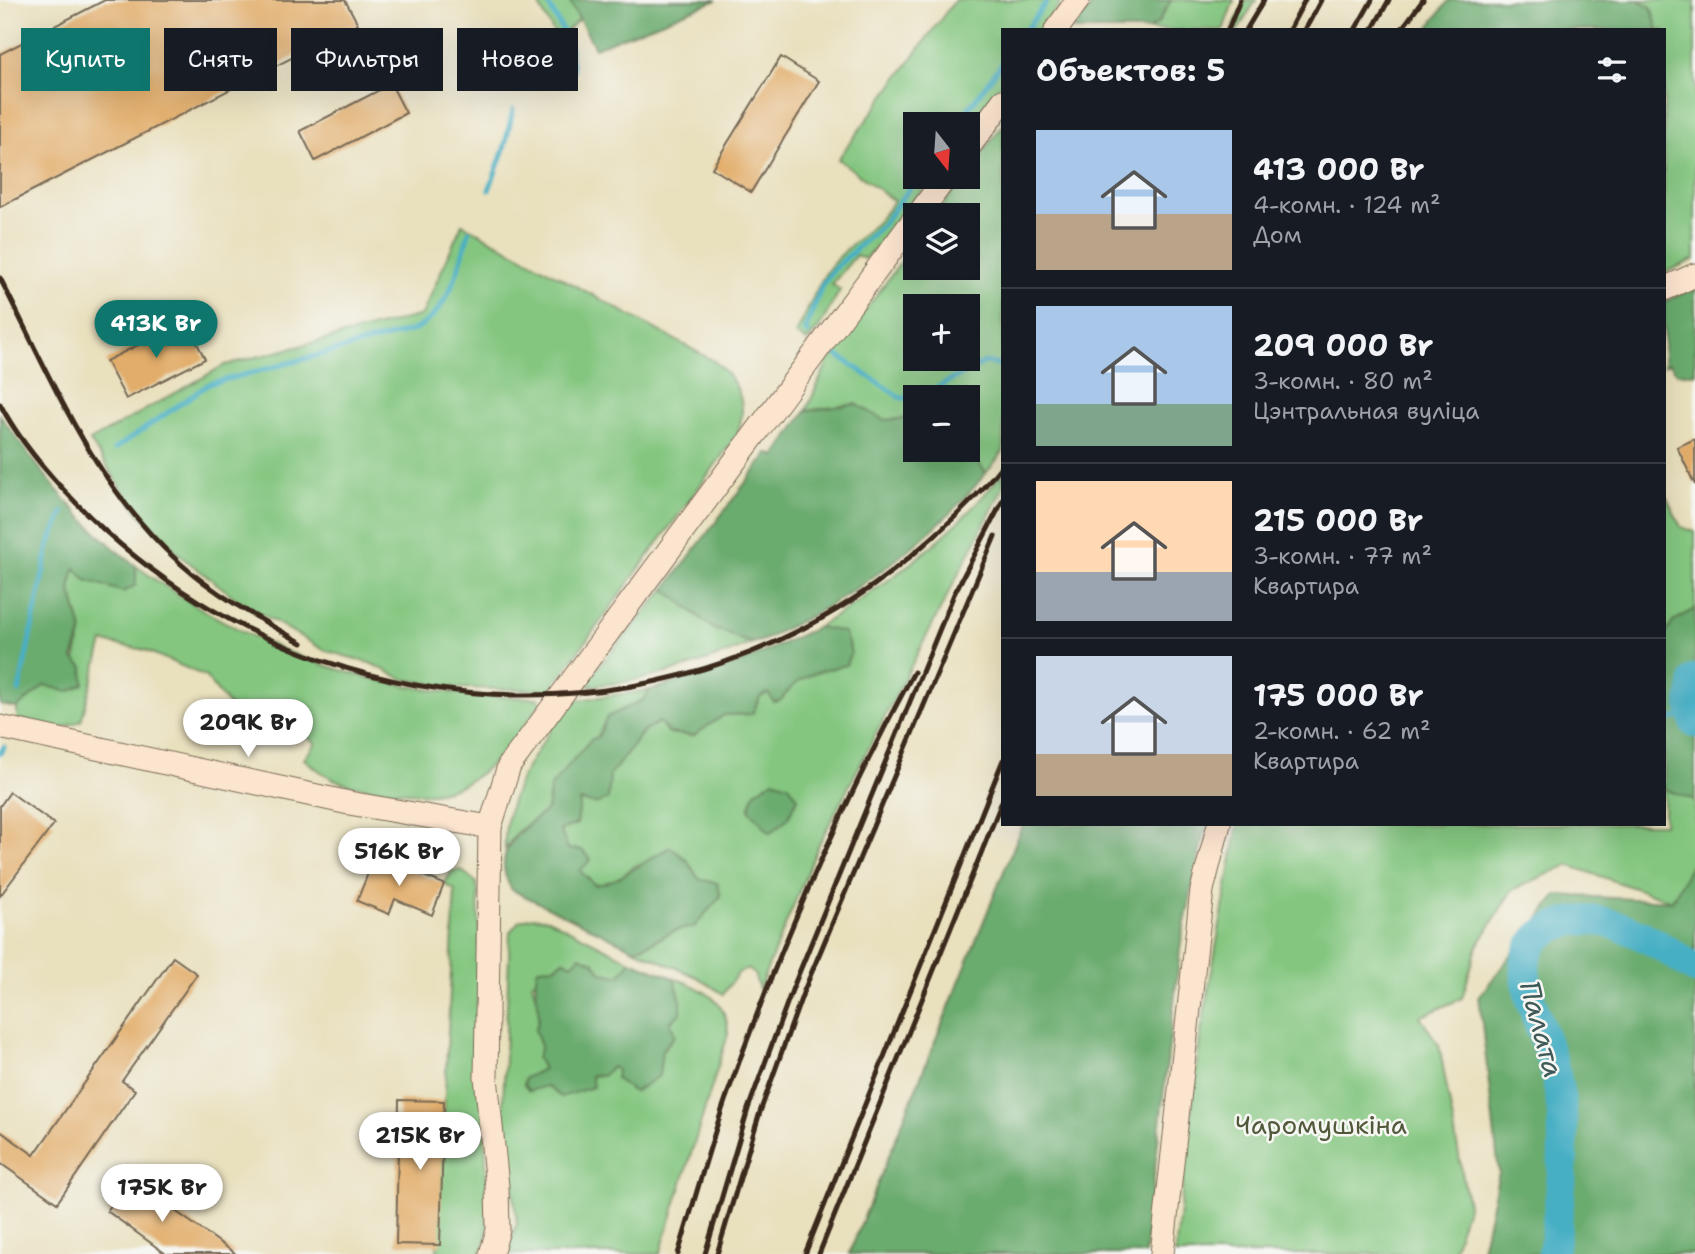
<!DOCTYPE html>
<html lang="ru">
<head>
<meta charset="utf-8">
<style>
  body { margin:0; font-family:"Shantell Sans",sans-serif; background:#20242c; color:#f1f3f6; height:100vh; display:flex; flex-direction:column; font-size:26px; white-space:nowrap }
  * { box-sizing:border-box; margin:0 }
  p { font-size:23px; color:#9ea1a6 }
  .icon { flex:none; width:38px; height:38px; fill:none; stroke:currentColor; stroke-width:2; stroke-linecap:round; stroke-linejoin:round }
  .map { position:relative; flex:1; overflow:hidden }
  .panel { position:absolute; left:1001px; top:28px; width:665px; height:798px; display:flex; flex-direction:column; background:#171b24; border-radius:0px; box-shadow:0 7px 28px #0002 }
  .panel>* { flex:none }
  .hud { position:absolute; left:21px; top:28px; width:665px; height:63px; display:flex; gap:14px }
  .needle { width:46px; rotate:163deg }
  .controls { position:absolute; left:903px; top:112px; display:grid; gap:14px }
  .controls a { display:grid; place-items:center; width:77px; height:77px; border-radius:0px; background:#171b24; box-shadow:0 7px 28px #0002; font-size:35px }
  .price { position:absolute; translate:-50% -60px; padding:0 16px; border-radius:24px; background:#fff; color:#222; font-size:23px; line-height:46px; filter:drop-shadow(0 2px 4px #0008) }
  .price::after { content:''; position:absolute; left:50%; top:42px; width:21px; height:16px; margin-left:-10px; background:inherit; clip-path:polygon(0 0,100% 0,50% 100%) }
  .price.selected { background:#0f766e; color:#fff }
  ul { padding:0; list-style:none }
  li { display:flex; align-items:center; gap:21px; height:175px; padding:0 35px }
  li+li { border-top:2px solid #363941 }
  li span { display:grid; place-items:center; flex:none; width:196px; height:140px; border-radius:0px; color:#555 }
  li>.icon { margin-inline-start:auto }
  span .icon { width:84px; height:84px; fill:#fffc; stroke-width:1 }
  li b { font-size:30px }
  h2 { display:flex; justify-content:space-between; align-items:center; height:84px; padding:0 35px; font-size:30px }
  .pill { padding:0 24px; border-radius:0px; background:#171b24; box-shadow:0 7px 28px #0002; font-size:24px; line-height:63px }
  .pill.selected { background:#0f766e; color:#fff }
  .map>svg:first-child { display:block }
  .green { fill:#84c680; stroke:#60784f; stroke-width:2; fill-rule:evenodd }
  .forest { fill:#6bab6e; stroke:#536a46; stroke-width:2 }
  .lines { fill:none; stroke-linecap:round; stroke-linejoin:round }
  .stream { stroke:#46afc4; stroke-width:5 }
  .river { stroke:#46afc4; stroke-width:30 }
  .building { fill:#e2ad6a }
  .secondary-casing { stroke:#786a56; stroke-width:25 }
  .secondary { stroke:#fce5cf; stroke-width:23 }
  .rail { stroke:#3b2a1e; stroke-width:5 }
  .labels { text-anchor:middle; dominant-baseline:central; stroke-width:5; stroke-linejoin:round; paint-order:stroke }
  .park-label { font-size:26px; fill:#51593b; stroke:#f6f6f2 }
  .water-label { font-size:28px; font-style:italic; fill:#3f5958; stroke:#f6f6f2 }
</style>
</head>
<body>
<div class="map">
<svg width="1695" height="1254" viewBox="0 0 1695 1254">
  <rect width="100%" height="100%" fill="#f6f6f2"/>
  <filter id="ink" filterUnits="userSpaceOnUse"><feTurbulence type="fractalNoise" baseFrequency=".0143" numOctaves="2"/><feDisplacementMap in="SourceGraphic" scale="14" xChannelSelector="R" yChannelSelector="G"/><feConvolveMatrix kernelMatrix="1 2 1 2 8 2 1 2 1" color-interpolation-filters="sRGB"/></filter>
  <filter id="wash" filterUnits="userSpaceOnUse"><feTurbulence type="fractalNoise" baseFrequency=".00686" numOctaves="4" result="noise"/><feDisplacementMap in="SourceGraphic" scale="28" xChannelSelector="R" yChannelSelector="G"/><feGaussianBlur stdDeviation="1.57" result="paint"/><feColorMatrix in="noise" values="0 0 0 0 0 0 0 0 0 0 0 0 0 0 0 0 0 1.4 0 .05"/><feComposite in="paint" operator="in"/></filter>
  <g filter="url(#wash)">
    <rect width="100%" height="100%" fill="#e9e0be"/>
    <g class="green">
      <path d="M536 0H569L579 19 558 40Z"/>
      <path d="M955 0H1063L1041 30H1003V82L968 129V124H915V177H932L896 226 864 259 856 255 832 284 840 290 819 328 807 341 795 334C809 313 814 287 830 267 850 242 876 229 894 201L838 159Z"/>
      <path d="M1171 0H1234L1223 30H1148L1158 23Z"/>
      <path d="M1245 0H1256L1238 30H1232Z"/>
      <path d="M1638 0H1695V259L1664 273V30H1658L1651 7Z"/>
      <path d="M1003 125V452L986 473 968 449V397H915V418L884 420 856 404 806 411 828 361 915 243V268H968V215H936L964 177H968V172ZM915 306H968V359H915Z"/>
      <path d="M462 224 714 361C740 382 750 407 735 438L550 690 457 688 403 679 370 663 324 650 241 602 183 558 139 514 90 441 225 365 422 315Z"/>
      <path d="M1003 472V488L818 846 759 989 754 974 748 969 738 973 723 994 697 977 634 949C671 941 693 911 717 883L699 879 686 859 636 865 615 882 595 885 579 871 590 860 568 849 560 830 577 824 580 801 610 775 644 731 660 722 669 733 693 736 724 715 752 714 760 697 769 693 781 700C796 676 819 671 846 665L844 633 818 627C886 585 953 537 1003 472Z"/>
      <path d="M1664 492 1681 527 1695 532V609L1674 621 1664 636Z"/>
      <path d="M136 566C263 658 382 696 539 698L541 703C513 740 483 789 431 793 417 794 402 791 388 790 351 788 332 783 304 759L316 743 266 712 231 708 205 676 145 650 103 642 81 721 59 729 17 719V708L45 685 68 692 82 630 70 588 75 567 136 585Z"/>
      <path d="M665 589 715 630C729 630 741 639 755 642 700 665 642 684 582 686Z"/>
      <path d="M650 690 644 700 607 717 598 737 551 786 547 810 516 833 505 849C502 792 540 746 571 701Z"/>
      <path d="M1664 789 1695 800V858L1672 901 1568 865 1512 890 1477 947 1462 998 1420 1017 1439 1045 1468 1205 1452 1254H1175L1200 1038 1238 824H1664Z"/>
      <path d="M461 870 476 882 478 892 488 1230 482 1254H437L455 890 444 884 452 871Z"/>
      <path d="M533 917 548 919 631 961 619 976 602 973 594 962 572 964 564 960 532 983 541 1017 535 1030 541 1046 546 1086 561 1097 591 1074 612 1067 617 1069 662 1051 675 1035 670 1022 681 1001 674 978C702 988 728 1000 728 1034L660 1254H505L517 1223 503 1105 510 932 519 921Z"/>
    </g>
    <g class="forest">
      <path d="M569 0H717L595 48Z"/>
      <path d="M1095 0H1171L1158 23 1148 30H1073Z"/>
      <path d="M1449 0H1638L1651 7 1658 30H1427Z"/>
      <path d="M1695 287V374L1677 373 1669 363 1664 366V302Z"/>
      <path d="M856 404 884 420 915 418V450L968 449 986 473C938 534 854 597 784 629 776 633 764 642 755 642 740 644 730 630 715 630L665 589 768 453 775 456 806 411Z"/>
      <path d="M0 415C40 471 80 524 136 566V585L123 592 86 580 75 568 70 588 82 630 73 659 83 667 84 684 68 692 45 685 17 708 0 705Z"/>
      <path d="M1695 609V800L1664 789V636L1674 621Z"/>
      <path d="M818 627 844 632 851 652 846 665C819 671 796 676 781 700L774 702 768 693 760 697 752 714 724 715 693 736 669 733 659 722 643 731 610 775 608 799 596 804 580 801 577 824 560 830 568 849 582 850 591 859 580 871 595 885C622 881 644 861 670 847L686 859 699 879 717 883 721 896 693 928C670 927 656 944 634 949L512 890C489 852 519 831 547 810L551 786 590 740 598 737 607 717 643 700 650 690 740 663Z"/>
      <path d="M773 780 789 785 798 798 787 819 770 833 749 809 755 792Z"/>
      <path d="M1023 824H1208L1203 836 1181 942 1145 1254H849Z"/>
      <path d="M1695 858V1254H1481L1499 1173 1479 997 1557 895 1672 901Z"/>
      <path d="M580 956 594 962 602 973 619 976 631 961 674 978 681 1001V1013L670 1022 675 1035 662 1051 659 1076 634 1092 616 1079 617 1070 612 1067 602 1076 591 1075 593 1087 561 1097 546 1086 529 1091 524 1085 525 1078 543 1069 537 1058 541 1046 535 1030C545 1009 530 991 538 968L555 967 564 960 572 964Z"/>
    </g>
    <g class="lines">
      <g class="stream">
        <path d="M546 0 569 42 573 70"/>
        <path d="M1026 30 1048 0"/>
        <path d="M957 124 1003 62"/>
        <path d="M489 190 504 149 513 110"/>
        <path d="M808 333 805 330 822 285 834 269 883 224 918 177"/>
        <path d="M837 355 901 398H915"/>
        <path d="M919 397 985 362 1003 366"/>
        <path d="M115 449 209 384 414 330C450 311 459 268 469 232"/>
        <path d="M19 691 49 545 63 512"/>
        <path d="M1664 720 1692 715"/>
        <path d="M0 753 4 747"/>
      </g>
      <g class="river">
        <path d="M1695 679 1691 703 1695 723"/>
        <path d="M1553 1254C1560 1200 1569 1138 1558 1085 1551 1045 1527 1007 1525 967 1525 954 1534 939 1545 932 1596 900 1654 940 1695 969"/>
      </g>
    </g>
    <g id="blocks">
      <g class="building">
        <path d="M105 0H345L358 24 0 207V54Z"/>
        <path d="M781 57 819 81 751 192 712 168Z"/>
        <path d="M391 84 406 113 315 161 300 131Z"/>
        <path d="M186 321 205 359 126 399 106 361Z"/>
        <path d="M1695 439V485L1677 447Z"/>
        <path d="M10 792 54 824 0 896V806Z"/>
        <path d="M375 856 444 884 432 915 395 899 389 914 357 901Z"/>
        <path d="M173 957 197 974 122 1081 135 1090 57 1203 0 1163V1131L34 1155Z"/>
        <path d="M399 1100 444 1101 440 1245 396 1244Z"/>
        <path d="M130 1179 236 1254H166L107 1211Z"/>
      </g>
    </g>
  </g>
  <g filter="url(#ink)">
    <use href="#blocks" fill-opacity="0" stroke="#786a56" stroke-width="2"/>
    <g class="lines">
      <defs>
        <g id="secondary">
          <path d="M1056 30 1078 0"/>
          <path d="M968 148 1003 101"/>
          <path d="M918 215 946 177"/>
          <path d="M1664 289 1695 275"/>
          <path d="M0 727 349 803 490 827"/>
          <path d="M491 1254 498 1230 497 1186 486 1077 490 827 509 766 915 218"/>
          <path d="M1162 1254 1202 890 1219 824"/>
        </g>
      </defs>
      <use href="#secondary" class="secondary-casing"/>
      <use href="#secondary" class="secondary"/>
      <g class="rail">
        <path d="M1228 30 1240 0"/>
        <path d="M1246 30 1264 0"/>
        <path d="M1289 30 1305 0"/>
        <path d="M1305 30 1321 0"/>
        <path d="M1355 30 1372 0"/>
        <path d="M1372 30 1389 0"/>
        <path d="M1401 30 1423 0"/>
        <path d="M0 278C51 378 95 488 181 564 217 596 260 619 302 643"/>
        <path d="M0 404C28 458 90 521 137 558 362 738 689 744 911 556 945 527 976 499 1003 464"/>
        <path d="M678 1254C694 1203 708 1151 725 1101 777 954 839 809 914 672"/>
        <path d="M705 1254 748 1109 792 990 954 594 1003 500"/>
        <path d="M717 1254 760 1112 803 993 995 536"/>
        <path d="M805 1254 1003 760"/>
        <path d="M819 1254 1003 799"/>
      </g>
    </g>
  </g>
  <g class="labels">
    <g class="park-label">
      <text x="1321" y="1124">Чаромушкіна</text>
    </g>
    <g class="water-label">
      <text transform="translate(1542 1029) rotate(75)">Палата</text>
    </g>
  </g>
</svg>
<div class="controls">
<a><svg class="needle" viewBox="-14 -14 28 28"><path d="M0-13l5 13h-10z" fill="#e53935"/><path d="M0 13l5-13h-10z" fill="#9ea1a6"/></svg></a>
<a><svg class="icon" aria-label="layers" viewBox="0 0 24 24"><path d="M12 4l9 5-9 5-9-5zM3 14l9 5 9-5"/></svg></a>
<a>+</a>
<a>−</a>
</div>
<b class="price selected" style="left:156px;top:360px">413K Br</b>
<b class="price" style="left:248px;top:759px">209K Br</b>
<b class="price" style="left:399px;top:888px">516K Br</b>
<b class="price" style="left:420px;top:1172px">215K Br</b>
<b class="price" style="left:162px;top:1224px">175K Br</b>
<div class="hud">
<a class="pill selected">Купить</a>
<a class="pill">Снять</a>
<a class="pill">Фильтры</a>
<a class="pill">Новое</a>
</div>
<section class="panel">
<h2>Объектов: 5<svg class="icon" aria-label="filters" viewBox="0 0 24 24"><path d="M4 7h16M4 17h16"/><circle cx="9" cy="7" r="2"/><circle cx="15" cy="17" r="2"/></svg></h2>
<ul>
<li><span style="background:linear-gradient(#a9c7e8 60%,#b9a48a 0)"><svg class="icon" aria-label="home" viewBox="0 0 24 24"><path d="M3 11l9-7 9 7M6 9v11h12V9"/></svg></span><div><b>413 000 Br</b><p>4-комн. · 124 m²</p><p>Дом</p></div></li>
<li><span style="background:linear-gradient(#a9c7e8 70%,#7fa58c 0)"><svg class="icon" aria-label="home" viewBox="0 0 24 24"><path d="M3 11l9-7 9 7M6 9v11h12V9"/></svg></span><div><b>209 000 Br</b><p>3-комн. · 80 m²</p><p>Цэнтральная вуліца</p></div></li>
<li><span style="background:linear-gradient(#ffd9b3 65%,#9aa5b1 0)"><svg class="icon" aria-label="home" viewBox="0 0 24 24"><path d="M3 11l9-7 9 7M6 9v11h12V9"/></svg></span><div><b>215 000 Br</b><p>3-комн. · 77 m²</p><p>Квартира</p></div></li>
<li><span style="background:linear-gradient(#c9d6e8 70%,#b9a48a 0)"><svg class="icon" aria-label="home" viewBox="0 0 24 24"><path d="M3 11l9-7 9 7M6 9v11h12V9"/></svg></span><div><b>175 000 Br</b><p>2-комн. · 62 m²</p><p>Квартира</p></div></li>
</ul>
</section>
</div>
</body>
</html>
